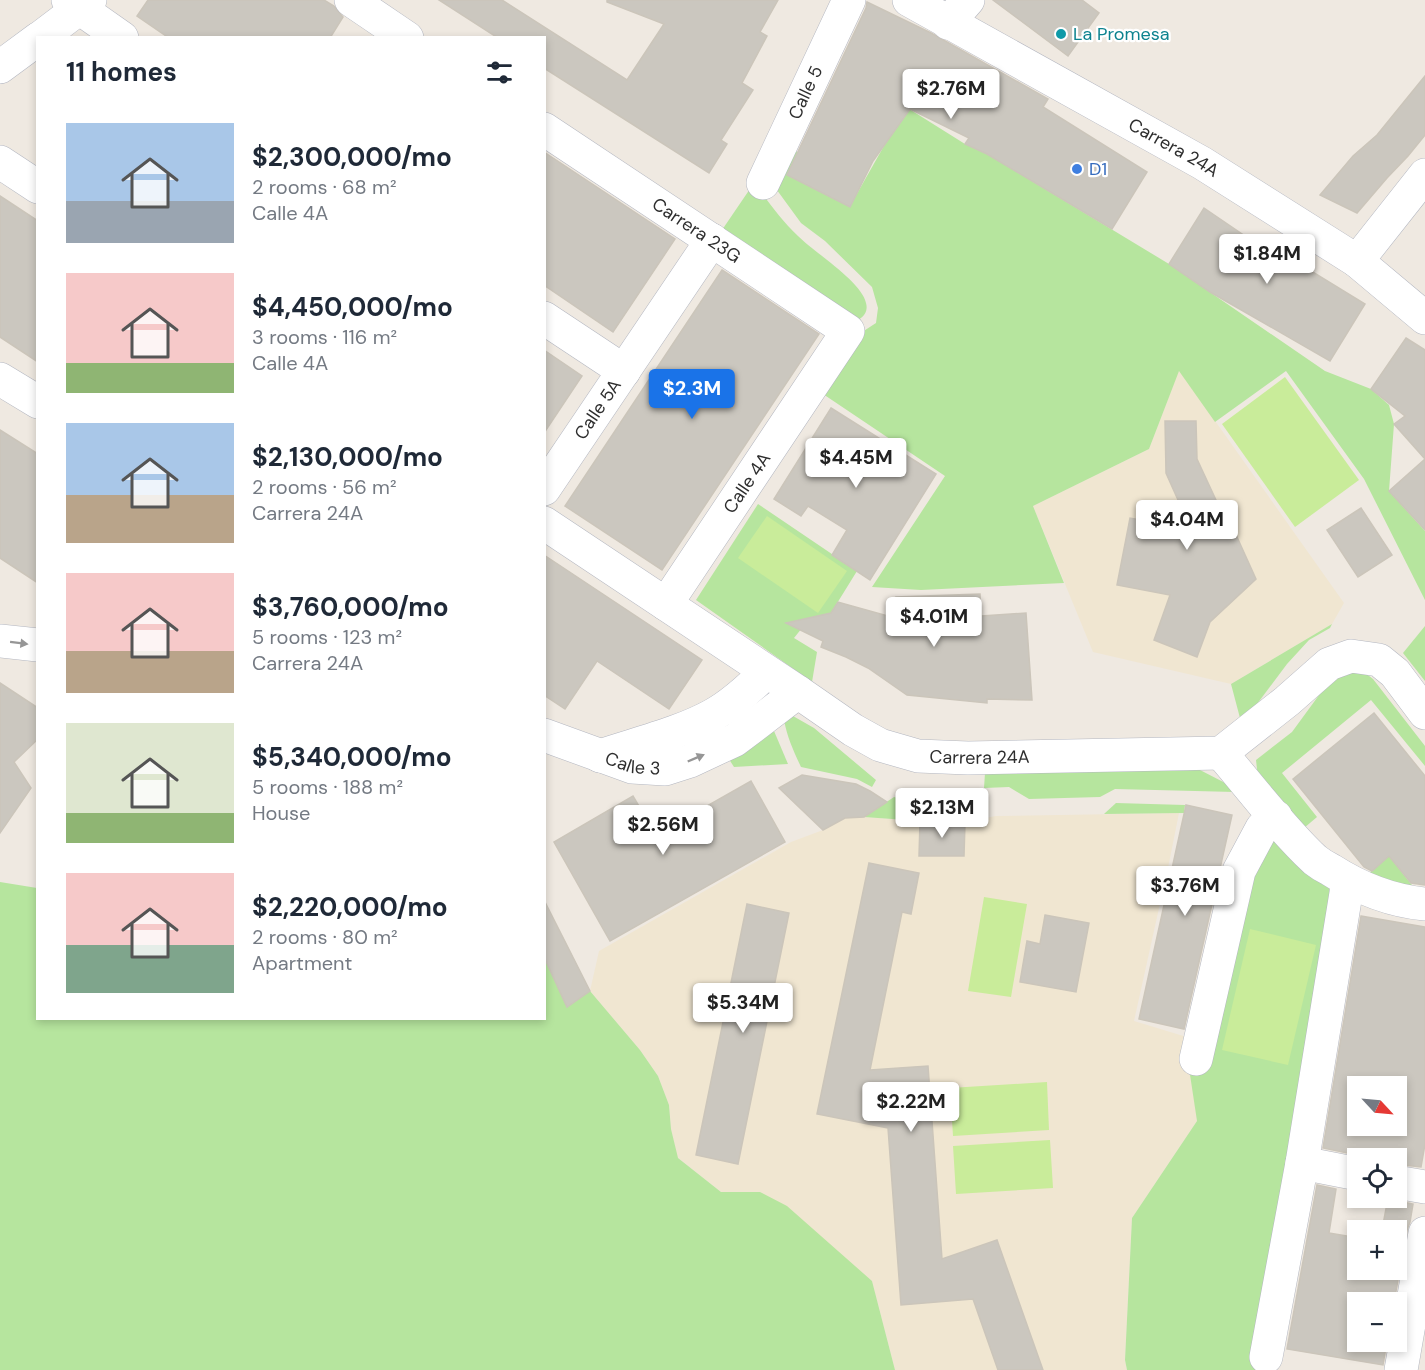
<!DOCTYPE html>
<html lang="en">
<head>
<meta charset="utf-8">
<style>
  body { margin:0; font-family:"DM Sans",sans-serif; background:#f6f6f7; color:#1f2937; height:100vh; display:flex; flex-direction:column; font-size:22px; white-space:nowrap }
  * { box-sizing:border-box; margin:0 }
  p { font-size:20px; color:#747a83 }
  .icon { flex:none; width:33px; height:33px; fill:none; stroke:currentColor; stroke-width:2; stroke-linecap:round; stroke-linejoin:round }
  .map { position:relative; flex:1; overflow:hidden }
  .side { position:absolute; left:36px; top:36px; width:510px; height:984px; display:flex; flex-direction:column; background:#fff; border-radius:0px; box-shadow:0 3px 9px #0003 }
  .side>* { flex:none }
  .needle { width:39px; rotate:116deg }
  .fabs { position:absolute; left:1347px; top:1076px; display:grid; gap:12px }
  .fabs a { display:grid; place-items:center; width:60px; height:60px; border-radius:0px; background:#fff; box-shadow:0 3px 9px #0003; font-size:30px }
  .price { position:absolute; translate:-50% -51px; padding:0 14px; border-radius:6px; background:#fff; color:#222; font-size:20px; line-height:39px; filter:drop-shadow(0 2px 3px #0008) }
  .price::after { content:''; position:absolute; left:50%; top:36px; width:18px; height:14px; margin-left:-9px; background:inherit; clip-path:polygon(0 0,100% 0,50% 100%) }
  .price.active { background:#1a73e8; color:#fff }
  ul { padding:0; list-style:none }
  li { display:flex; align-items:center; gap:18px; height:150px; padding:0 30px }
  li span { display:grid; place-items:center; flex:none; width:168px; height:120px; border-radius:0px; color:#555 }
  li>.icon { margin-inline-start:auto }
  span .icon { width:72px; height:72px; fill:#fffc; stroke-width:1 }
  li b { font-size:26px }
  h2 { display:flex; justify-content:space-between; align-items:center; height:72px; padding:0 30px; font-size:26px }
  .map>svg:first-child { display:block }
  .education { fill:#f0e6d1 }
  .green { fill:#b6e59e }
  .pitch { fill:#c9ec9a }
  .building { fill:#cbc7bf; stroke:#cbc5ba; stroke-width:1.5; fill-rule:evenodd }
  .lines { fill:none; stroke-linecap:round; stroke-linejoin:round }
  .minor-casing { stroke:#b4b7c1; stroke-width:34 }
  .minor { stroke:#fff; stroke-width:33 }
  .oneway { fill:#969696 }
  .culture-dot { fill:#0f9aa8; stroke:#fff; stroke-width:2 }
  .shop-dot { fill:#3f7fe0; stroke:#fff; stroke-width:2 }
  .labels { text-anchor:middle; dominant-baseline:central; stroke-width:4.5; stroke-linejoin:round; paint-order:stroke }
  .culture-label { font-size:18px; fill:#0d838f; stroke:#fff; text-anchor:start }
  .street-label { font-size:18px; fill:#2e2e2e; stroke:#fff }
  .shop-label { font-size:18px; fill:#366cbe; stroke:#fff; text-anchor:start }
</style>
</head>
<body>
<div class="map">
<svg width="1425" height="1370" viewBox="0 0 1425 1370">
  <rect width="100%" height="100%" fill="#efe9e1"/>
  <g class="education">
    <path d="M1179 370 1344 603 1332 624 1231 684 1093 652 1033 506 1149 449Z"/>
    <path d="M1179 813 1169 863 1134 1021 1190 1038 1197 1121 1132 1218 1125 1360 1127 1370H895L872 1281 760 1192H721L677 1157 671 1129 669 1105 658 1076 640 1050 590 991 599 951 791 842 823 830 845 818 864 817 920 821 965 822 996 816Z"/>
  </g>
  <g class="green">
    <path d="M906 107 965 144 987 154 1007 166 1169 264 1325 371 1371 389 1389 405 1394 424 1389 491 1425 531V600L1364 479 1286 371 1215 422 1179 371 1149 449 1033 506 1064 583 921 590 872 587 945 476 820 392 856 336 876 323 878 308 872 287 825 241 801 223 774 186 794 149 850 206Z"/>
    <path d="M754 183C768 201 781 220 798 236 814 252 862 282 866 303 869 314 861 319 852 323L722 230Z"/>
    <path d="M758 504 857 571 831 613 810 618 794 638 817 652 812 682 696 600Z"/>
    <path d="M1332 624 1330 628 1309 640 1287 664 1257 704 1240 718 1231 684Z"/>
    <path d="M1425 626V681L1403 653Z"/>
    <path d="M1356 666 1373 679 1425 746V766L1371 700 1282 773 1317 817 1304 828 1258 778 1256 760 1292 732 1333 676Z"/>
    <path d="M793 716 814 728 876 780 872 787 857 779 801 767C794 752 787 737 784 720Z"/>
    <path d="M774 731 788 764 734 767 727 756Z"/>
    <path d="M1200 770 1233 787 1235 792 1115 789 1100 797 1029 799 1009 787 984 788 985 773Z"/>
    <path d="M894 797 921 803 920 821 864 817Z"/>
    <path d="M1116 803 1185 805 1184 813 1104 814Z"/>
    <path d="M1271 837 1329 888 1334 917 1254 1357 1255 1370H1127L1125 1360 1132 1218 1197 1121 1189 1068 1242 921 1264 841Z"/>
    <path d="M1389 856 1419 894 1369 873Z"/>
    <path d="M0 882 37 888 38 1018H544L545 957 567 1007 590 991 640 1050 658 1076 669 1105 671 1129 678 1158 721 1192H760L787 1206 872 1281 895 1370H0Z"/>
  </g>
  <g class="pitch">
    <path d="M1285 377 1359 480 1295 527 1222 424Z"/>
    <path d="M767 516 847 571 818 613 738 558Z"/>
    <path d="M984 897 1027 904 1011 997 968 991Z"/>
    <path d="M1250 929 1316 945 1288 1065 1222 1050Z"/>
    <path d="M1047 1082 1049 1130 953 1136 950 1088Z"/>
    <path d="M1050 1140 1053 1188 956 1194 953 1146Z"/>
  </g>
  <g class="building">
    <path d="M148 0H324L334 6 343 17 330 38H169L137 16Z"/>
    <path d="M439 0H502L627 80 664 24 607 2V0H778L760 32 767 36 742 83 753 90 721 140 727 144 709 173 544 68V38H498Z"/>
    <path d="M993 0H1082L1099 13 1068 56Z"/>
    <path d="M867 2 931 33 1048 99 1043 107 1147 172 1112 229 987 154 965 144 969 138 910 109 873 161 850 207 787 175 866 8Z"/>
    <path d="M1425 76V135L1408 156 1387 178 1357 213 1320 195 1353 156 1377 135Z"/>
    <path d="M544 152 675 239 613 332 544 285Z"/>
    <path d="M0 196 38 221V362L0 337Z"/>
    <path d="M1204 208 1251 240 1254 236 1365 304 1330 361 1210 292 1169 264Z"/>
    <path d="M722 270 819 334 662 570 565 506Z"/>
    <path d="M1406 338 1425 350V530L1389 491 1425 459 1394 424 1405 416 1371 389Z"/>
    <path d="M544 350 582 376 544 433Z"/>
    <path d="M831 408 936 474 870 580 832 555 847 530 808 506 801 516 774 499Z"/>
    <path d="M1165 421H1196L1197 459 1228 526H1232L1256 579 1210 622 1197 657 1154 640 1170 595 1117 585 1130 518 1191 529 1166 473Z"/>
    <path d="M0 430 38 454V583L0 558Z"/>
    <path d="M1361 508 1392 555 1358 577 1327 530Z"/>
    <path d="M544 555 702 660 669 709 597 661 565 709 544 695Z"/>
    <path d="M980 594 981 616 1026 613 1032 700 987 699V703L907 695 868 668 846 657 821 647 823 641 786 623 831 613 838 602 956 635 897 597Z"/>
    <path d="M0 683 38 708V739L14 762 31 788 0 833Z"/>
    <path d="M1374 713 1425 776V885L1411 883 1389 856 1372 871 1364 867 1293 779Z"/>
    <path d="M802 775 856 784 870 791 887 802 864 817 845 818 823 830 779 788Z"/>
    <path d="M751 781 785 842 610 941 554 842 633 796 656 835Z"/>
    <path d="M1186 805 1232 815 1184 1029 1139 1019Z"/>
    <path d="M920 822 965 823 964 856H919Z"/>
    <path d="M869 863 919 873 911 914 902 912 870 1070 928 1066 942 1259 997 1240 1043 1370H998L973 1299 901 1305 888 1128 817 1114Z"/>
    <path d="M544 900 590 991 567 1007 544 957Z"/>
    <path d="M747 904 789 913 738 1164 696 1155Z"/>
    <path d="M1045 915 1089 923 1076 992 1020 982 1027 941 1040 944Z"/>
    <path d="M1361 916 1425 927V1144L1421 1167 1396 1164V1158H1367L1362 1156 1323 1148ZM1358 1086H1396V1125H1358Z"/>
    <path d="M1317 1185 1336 1189 1329 1233 1358 1238V1269H1396V1230H1382L1388 1198 1393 1200 1413 1204 1410 1222 1407 1230 1394 1302H1358V1341H1387L1383 1365 1287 1349Z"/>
  </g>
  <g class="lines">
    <defs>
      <g id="minor">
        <path d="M68 0 122 38"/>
        <path d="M351 0 407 38"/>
        <path id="s1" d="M909 0 1202 163 1357 261 1425 318"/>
        <path d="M948 23 968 0"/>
        <path d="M40 38 90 0"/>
        <path d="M0 67 38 39"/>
        <path id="s2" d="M544 129 848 331 666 604"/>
        <path d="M0 162 38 187"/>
        <path id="s3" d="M763 183 849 0"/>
        <path d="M1357 261 1425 175"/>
        <path d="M544 318 624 371"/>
        <path d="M0 379 38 402"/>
        <path id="s4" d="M544 489 712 240"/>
        <path id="s5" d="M544 523 798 692 853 730 880 745 918 756 968 758 1221 753 1287 701 1329 664 1351 656 1379 660 1395 673 1425 713"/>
        <path d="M0 641 38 645"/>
        <path id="s6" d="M544 735 632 767 665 769 690 761 735 740 798 692"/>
        <path d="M1221 753C1252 789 1281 828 1315 860 1320 864 1325 867 1331 870 1359 888 1392 901 1425 904"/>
        <path d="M600 756C635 744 681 733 713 715 733 704 750 688 766 672"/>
        <path d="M1196 1059 1239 871 1262 828 1276 817"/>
        <path d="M1302 1163 1358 1174"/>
        <path d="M1396 1182 1425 1187"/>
        <path d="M1266 1357 1302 1163 1348 881"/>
        <path d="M1401 1370 1425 1233"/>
      </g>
    </defs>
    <use href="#minor" class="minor-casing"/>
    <use href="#minor" class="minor"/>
  </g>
  <defs><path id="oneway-solid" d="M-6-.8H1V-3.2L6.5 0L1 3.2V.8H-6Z" transform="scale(1.5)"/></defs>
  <g class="oneway">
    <use href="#oneway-solid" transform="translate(19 643) rotate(7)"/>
    <use href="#oneway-solid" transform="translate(696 758) rotate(-23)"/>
  </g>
  <circle class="culture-dot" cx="1061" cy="34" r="6"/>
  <circle class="shop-dot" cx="1077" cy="169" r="6"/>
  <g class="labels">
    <g class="culture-label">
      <text x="1073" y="34">La Promesa</text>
    </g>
    <g class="street-label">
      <text stroke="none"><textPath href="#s3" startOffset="100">Calle 5</textPath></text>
      <text stroke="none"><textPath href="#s1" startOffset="303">Carrera 24A</textPath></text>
      <text stroke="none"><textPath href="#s2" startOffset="183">Carrera 23G</textPath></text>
      <text stroke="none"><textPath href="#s4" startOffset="96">Calle 5A</textPath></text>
      <text transform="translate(747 483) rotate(-56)">Calle 4A</text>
      <text stroke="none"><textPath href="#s5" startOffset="504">Carrera 24A</textPath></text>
      <text stroke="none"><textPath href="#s6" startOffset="94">Calle 3</textPath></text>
    </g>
    <g class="shop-label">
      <text x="1089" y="169">D1</text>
    </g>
  </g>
</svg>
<div class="fabs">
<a><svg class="needle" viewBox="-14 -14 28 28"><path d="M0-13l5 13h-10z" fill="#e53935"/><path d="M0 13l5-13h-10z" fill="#747a83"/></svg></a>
<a><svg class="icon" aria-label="locate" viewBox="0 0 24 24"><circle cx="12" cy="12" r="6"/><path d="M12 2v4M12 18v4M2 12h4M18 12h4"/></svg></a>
<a>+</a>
<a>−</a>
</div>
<b class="price" style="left:951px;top:120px">$2.76M</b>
<b class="price" style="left:1267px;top:285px">$1.84M</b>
<b class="price active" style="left:692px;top:420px">$2.3M</b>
<b class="price" style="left:856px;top:489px">$4.45M</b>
<b class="price" style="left:1187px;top:551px">$4.04M</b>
<b class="price" style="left:934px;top:648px">$4.01M</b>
<b class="price" style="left:942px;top:839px">$2.13M</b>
<b class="price" style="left:663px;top:856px">$2.56M</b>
<b class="price" style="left:1185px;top:917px">$3.76M</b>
<b class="price" style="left:743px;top:1034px">$5.34M</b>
<b class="price" style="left:911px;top:1133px">$2.22M</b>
<section class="side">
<h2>11 homes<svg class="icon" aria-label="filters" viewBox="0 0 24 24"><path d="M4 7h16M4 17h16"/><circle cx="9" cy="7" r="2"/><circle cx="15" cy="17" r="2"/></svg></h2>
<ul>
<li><span style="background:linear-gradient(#a9c7e8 65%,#9aa5b1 0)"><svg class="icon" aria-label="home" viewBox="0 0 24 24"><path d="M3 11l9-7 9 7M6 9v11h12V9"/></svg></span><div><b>$2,300,000/mo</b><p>2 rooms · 68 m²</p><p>Calle 4A</p></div></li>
<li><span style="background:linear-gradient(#f6c9c9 75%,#8fb573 0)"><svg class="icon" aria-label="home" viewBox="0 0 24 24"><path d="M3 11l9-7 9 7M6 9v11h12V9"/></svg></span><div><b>$4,450,000/mo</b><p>3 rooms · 116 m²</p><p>Calle 4A</p></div></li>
<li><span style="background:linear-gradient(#a9c7e8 60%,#b9a48a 0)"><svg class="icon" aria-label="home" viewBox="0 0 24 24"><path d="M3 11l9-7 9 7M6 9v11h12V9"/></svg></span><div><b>$2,130,000/mo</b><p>2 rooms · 56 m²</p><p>Carrera 24A</p></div></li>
<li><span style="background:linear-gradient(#f6c9c9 65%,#b9a48a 0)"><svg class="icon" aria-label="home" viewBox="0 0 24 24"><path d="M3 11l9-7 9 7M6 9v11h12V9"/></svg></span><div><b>$3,760,000/mo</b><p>5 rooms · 123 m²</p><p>Carrera 24A</p></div></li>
<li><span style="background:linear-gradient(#dfe7d0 75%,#8fb573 0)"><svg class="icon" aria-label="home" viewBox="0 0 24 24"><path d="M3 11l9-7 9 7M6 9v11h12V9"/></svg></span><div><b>$5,340,000/mo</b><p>5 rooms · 188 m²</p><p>House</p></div></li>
<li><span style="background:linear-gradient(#f6c9c9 60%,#7fa58c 0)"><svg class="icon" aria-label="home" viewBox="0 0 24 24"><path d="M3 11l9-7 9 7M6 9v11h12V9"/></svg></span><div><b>$2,220,000/mo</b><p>2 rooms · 80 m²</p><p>Apartment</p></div></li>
</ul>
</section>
</div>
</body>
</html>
